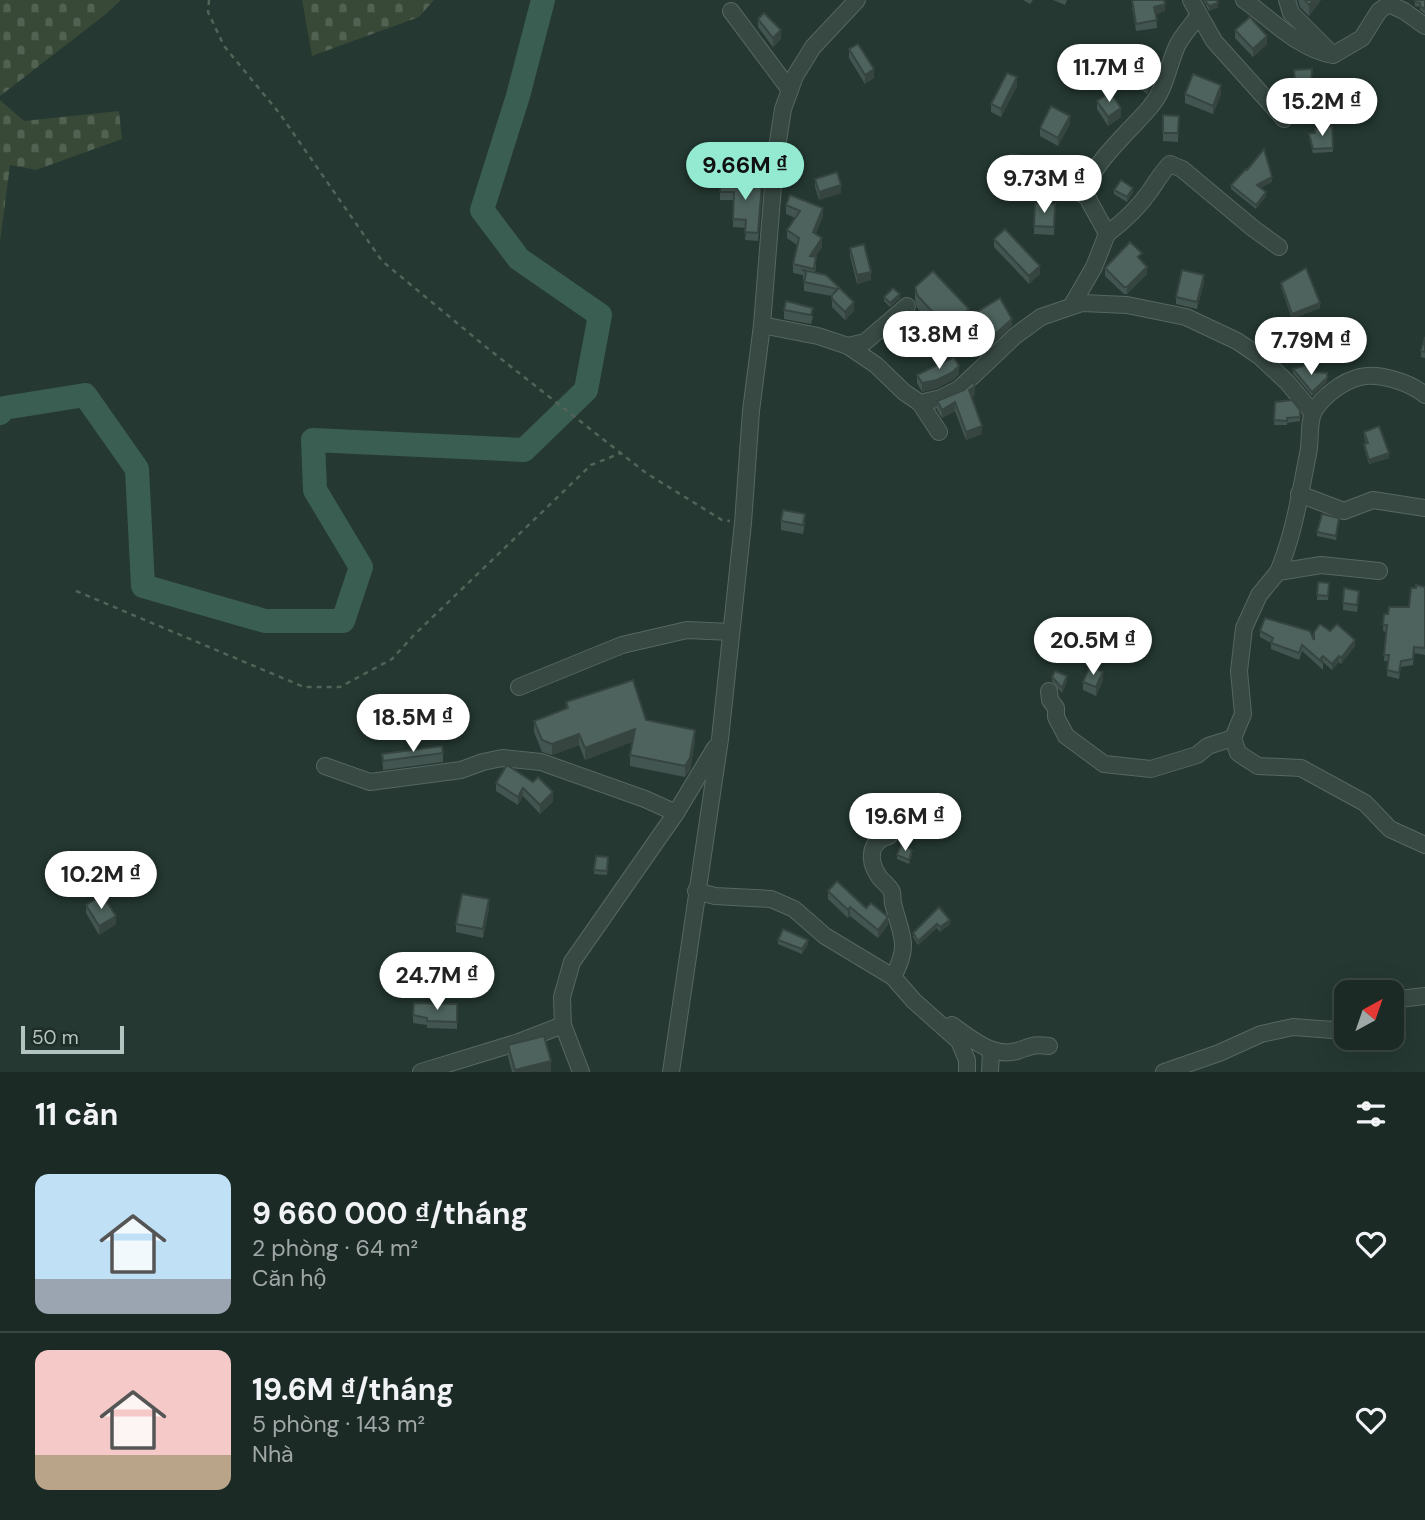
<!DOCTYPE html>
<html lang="vi">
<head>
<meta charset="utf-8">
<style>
  body { margin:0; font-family:"DM Sans",sans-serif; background:#25322e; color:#f1f3f6; height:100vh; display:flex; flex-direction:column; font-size:26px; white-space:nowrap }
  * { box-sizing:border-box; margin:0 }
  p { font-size:23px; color:#a0a7a7 }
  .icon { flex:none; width:38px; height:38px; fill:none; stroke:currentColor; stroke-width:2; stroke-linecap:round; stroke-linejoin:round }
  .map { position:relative; height:1072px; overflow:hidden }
  .sheet { display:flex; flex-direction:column; background:#1c2a26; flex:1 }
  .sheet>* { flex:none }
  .needle { width:46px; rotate:40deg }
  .buttons { position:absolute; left:1334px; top:980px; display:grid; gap:14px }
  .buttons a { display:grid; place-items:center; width:70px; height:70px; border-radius:14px; background:#1c2a26; box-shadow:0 7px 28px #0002,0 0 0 2px #3a4643; font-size:35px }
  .scale { position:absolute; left:21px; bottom:18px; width:103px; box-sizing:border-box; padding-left:7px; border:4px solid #b4c4c0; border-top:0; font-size:19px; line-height:24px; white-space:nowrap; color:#b4c4c0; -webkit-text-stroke:5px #1e2d28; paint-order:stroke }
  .price { position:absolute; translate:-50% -60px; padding:0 16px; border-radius:24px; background:#fff; color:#222; font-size:23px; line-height:46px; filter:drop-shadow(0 2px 4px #0008) }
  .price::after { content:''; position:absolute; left:50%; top:42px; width:21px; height:16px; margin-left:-10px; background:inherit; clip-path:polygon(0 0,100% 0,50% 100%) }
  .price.on { background:#93ead1; color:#111 }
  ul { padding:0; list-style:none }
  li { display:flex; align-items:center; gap:21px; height:175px; padding:0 35px }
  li+li { border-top:2px solid #3a4643 }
  li span { display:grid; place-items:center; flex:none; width:196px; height:140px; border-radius:14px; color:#555 }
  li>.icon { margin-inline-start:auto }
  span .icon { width:84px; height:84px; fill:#fffc; stroke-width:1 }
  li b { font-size:30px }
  h2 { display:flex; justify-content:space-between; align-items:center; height:84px; padding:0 35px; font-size:30px }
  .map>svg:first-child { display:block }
  .cemetery { fill:url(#cemetery-stones) }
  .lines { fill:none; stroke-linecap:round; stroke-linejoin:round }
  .river { stroke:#3b5e53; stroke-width:24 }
  .minor-casing { stroke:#576661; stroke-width:18 }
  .path { stroke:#536357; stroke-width:2.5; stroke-dasharray:5 5; stroke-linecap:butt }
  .minor { stroke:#384943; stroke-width:16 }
  .wall { fill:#435550 }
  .shaded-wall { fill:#374541 }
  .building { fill:#4e635d; stroke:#374541; stroke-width:2 }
</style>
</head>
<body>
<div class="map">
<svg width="1425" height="1072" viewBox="0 0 1425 1072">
  <defs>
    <pattern id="cemetery-stones" width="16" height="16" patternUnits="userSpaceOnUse" patternTransform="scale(1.75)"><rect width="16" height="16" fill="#384937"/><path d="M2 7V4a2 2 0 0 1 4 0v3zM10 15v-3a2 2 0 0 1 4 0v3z" fill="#526252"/></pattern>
  </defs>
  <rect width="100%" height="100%" fill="#253832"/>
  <g class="cemetery">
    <path d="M0 0H121L106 14 0 96Z"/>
    <path d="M302 0H434L419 17 312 56Z"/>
    <path d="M0 100 24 121 119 111 122 139 36 170 10 165 0 242Z"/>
  </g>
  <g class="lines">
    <path class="river" d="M0 413 4 408 85 395 137 469 143 586 265 621H343L361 567 315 490 313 440 524 450 586 390 600 315 519 259 482 210 518 96 543 0"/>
    <defs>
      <g id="minor">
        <path d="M1191 0 1214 41 1284 119"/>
        <path d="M1244 0C1272 20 1299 49 1333 55L1362 38 1379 11 1389 4 1404 11 1425 26"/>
        <path d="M1287 0 1291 13 1329 51"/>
        <path d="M731 11 790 90"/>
        <path d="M1033 172 1054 177 1087 197"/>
        <path d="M1107 234C1123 222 1139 207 1150 191 1157 181 1161 173 1170 164L1182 169 1254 229 1279 247"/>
        <path d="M1072 305 1094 267 1107 234C1103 224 1086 199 1086 191 1088 167 1136 125 1151 106 1166 88 1168 66 1177 46 1182 35 1192 25 1199 15"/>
        <path d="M762 325 818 336 848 346 876 365 904 392 920 403 939 432"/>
        <path d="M848 346 865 342 907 306"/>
        <path d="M920 403 941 398 959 389 1015 336 1041 317 1082 303 1127 305 1186 317 1237 341 1259 356 1287 382 1313 413"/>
        <path d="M1299 494 1344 511 1373 500 1425 508"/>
        <path d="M1379 571 1321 565 1278 572 1259 595 1244 628 1239 671 1243 714 1233 738 1238 753 1258 766 1301 768 1365 803 1390 829 1425 845"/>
        <path d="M1278 572C1294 534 1300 494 1308 454 1311 441 1308 422 1314 411 1323 396 1343 381 1360 377 1379 372 1411 383 1425 395"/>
        <path d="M519 687 622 645 687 630 731 632"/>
        <path d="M1049 691 1050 700 1056 708V717L1066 736 1104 764 1151 769 1197 755 1208 746 1233 738"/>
        <path d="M325 766 370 782 461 770 483 762 502 758 541 762 645 799 676 813"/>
        <path d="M889 836C869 841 868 860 878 875 881 881 889 885 892 892 893 895 892 899 893 903 901 937 911 943 893 977"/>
        <path d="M696 891 715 896 771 899 794 909 825 936 893 977 914 1001 959 1041 967 1060V1072"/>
        <path d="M1391 1000 1425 996"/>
        <path d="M952 1025C970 1038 993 1058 1017 1051 1032 1046 1033 1044 1049 1046"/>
        <path d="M421 1072 519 1042 563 1025"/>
        <path d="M581 1072 563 1025 562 997 572 962 676 813 715 748"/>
        <path d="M671 1072 720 739 743 523 751 411 762 325 775 161 783 109 795 76 813 47 857 0"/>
        <path d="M990 1072 991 1050"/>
        <path d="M1164 1072 1219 1053 1261 1034 1293 1027 1333 1030 1346 1023"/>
      </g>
    </defs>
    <use href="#minor" class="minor-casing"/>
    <g class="path">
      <path d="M209 0 208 12 224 46 280 114 382 261 486 347 646 473 722 520 730 521"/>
      <path d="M76 591 304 687H340L392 659 414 635 591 465 621 453"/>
    </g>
    <use href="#minor" class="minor"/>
  </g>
  <g class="wall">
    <path d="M1023 0H1033L1030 4Z"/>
    <path d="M1053 0H1067L1065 5Z"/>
    <path d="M1132 0 1165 11 1156 14 1157 28 1136 31 1132 7Z"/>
    <path d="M1203 0H1217L1218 7 1209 11Z"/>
    <path d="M1298 0H1321L1309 16 1300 7Z"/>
    <path d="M1415 0H1425V14L1420 10V7L1415 6Z"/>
    <path d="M758 19 781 39 773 47 758 27Z"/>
    <path d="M1235 30 1267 44 1253 57 1235 38Z"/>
    <path d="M849 49 874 78 865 84 849 58Z"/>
    <path d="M1312 69 1311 89H1300L1299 85 1295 86 1294 70Z"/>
    <path d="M1135 77 1153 82 1147 94 1135 85Z"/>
    <path d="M1017 86 1001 117 991 112V104Z"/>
    <path d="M1185 94H1221L1213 114 1185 103Z"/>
    <path d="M1097 101 1121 117 1108 126 1097 109Z"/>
    <path d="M1163 115 1179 116 1178 142 1163 141Z"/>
    <path d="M1070 124 1058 146 1040 136V128Z"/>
    <path d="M1332 126 1333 152 1313 153 1309 138V134Z"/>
    <path d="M1026 164 1025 169 1027 172V180L1009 179V171Z"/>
    <path d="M1247 170 1272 182 1260 188 1266 196 1256 209 1231 189V185Z"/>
    <path d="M815 179 841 193 819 200 815 187Z"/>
    <path d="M720 181 762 191 758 241 745 240 746 228 733 227V200H720Z"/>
    <path d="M1114 190 1133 192 1127 202 1114 194Z"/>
    <path d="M1035 203 1055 204 1054 235 1034 234Z"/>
    <path d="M786 205 823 216 816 233 822 247 815 257 816 266 815 273 826 275 854 311 845 320 832 307V296L804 291V280L803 279V275L793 273V264L797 245 787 238V230L795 218 786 214Z"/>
    <path d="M994 239 1040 274 1029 284 994 247Z"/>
    <path d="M850 248 871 280 857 284 850 256Z"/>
    <path d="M1142 260 1141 261 1147 274 1127 294H1124L1105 276V268Z"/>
    <path d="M1204 282 1197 309 1176 304V297Z"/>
    <path d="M1281 283 1320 308 1292 319 1281 287Z"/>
    <path d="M915 287 969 317 1012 325 992 344 981 349 969 322 948 341 917 308 915 300Z"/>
    <path d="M884 297 900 298 890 307 884 301Z"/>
    <path d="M784 310 813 316 811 324 784 319Z"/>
    <path d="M1425 337V358L1421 357V351Z"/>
    <path d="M1293 369 1312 372 1327 382 1312 396 1293 373Z"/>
    <path d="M959 374 953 380 937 388 922 392 917 383V375Z"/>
    <path d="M975 395 972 397 982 434 966 440 955 411 942 418 937 410V401Z"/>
    <path d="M1275 402 1300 410V421L1287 423V425H1274Z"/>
    <path d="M1364 432 1389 458 1369 464 1364 448V444L1366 443 1364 437Z"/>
    <path d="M781 521 805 522 803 534 781 530Z"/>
    <path d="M1339 522 1336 540 1317 536V532Z"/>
    <path d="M1318 582 1329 583 1328 600H1317Z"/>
    <path d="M1425 587V655L1414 653 1413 665 1401 667 1399 679 1387 676 1388 661H1384L1386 632 1383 631 1384 614H1388L1409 607 1416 588Z"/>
    <path d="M1344 588 1359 598 1357 612 1343 610Z"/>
    <path d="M1260 631 1314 640 1330 631 1355 646 1341 664 1339 662 1332 670 1323 662V670L1302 651 1299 660 1271 649V643L1260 637Z"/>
    <path d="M1052 677 1067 681 1062 693 1052 681Z"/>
    <path d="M1103 680 1096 696 1083 690V682Z"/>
    <path d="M566 702 646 720 695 741 690 770 685 777 630 766V755L632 741 585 760 579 745 552 755 542 752 534 732V721L566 709Z"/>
    <path d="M443 753V762L383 770 382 754Z"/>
    <path d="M533 782 553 801 540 814 523 796 518 805 496 791V783Z"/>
    <path d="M912 854 909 864 897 859V855Z"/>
    <path d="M596 856 608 857 607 875 594 874Z"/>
    <path d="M828 891 866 908 888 925 878 938 850 916 848 918 828 899Z"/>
    <path d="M86 905 116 924 99 935 86 913Z"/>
    <path d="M939 907 950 924 940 932 937 928 918 945 913 937V933Z"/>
    <path d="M489 908 483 938 456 932V924Z"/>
    <path d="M778 940 808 944 802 954 778 944Z"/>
    <path d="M457 1004V1029L427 1028V1025L413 1023V1015Z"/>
    <path d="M508 1045 551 1072H512L508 1057Z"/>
  </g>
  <g class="shaded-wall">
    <path d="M1313 0H1321L1309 16V5Z"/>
    <path d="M1218 3V7L1209 11V6Z"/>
    <path d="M1165 4V11L1154 14V7Z"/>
    <path d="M781 30V39L773 47V38Z"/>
    <path d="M1267 36V44L1253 57V49Z"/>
    <path d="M874 69V78L865 84V75Z"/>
    <path d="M1153 74V82L1147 94V85Z"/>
    <path d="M1017 77V86L1001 117V109Z"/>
    <path d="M1221 85V94L1213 114V106Z"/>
    <path d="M1121 108V117L1108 126V117Z"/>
    <path d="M1070 116V124L1058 146V138Z"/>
    <path d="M1272 177V182L1257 189V185Z"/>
    <path d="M841 185V193L819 200V192Z"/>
    <path d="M1133 188V192L1127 202V197Z"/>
    <path d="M1266 192V196L1256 209V205Z"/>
    <path d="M823 208V216L813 240V232Z"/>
    <path d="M822 238V247L810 264V256Z"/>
    <path d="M1040 266V274L1029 284V276Z"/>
    <path d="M1147 267V274L1127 294V287Z"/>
    <path d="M871 272V280L857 284V275Z"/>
    <path d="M1204 275V282L1197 309V302Z"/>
    <path d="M900 294V298L890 307V303Z"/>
    <path d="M854 302V311L845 320V312Z"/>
    <path d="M1320 303V308L1292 319V314Z"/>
    <path d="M969 309V322L948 341V329Z"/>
    <path d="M1012 319V325L992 344 981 349V342Z"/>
    <path d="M959 366V374L953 380 937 388 922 392V383Z"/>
    <path d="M1327 378V382L1312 396V392Z"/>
    <path d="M975 386V395L969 398V390Z"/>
    <path d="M955 402V411L942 418V410Z"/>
    <path d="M982 426V434L966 440V432Z"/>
    <path d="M1389 453V458L1369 464V460Z"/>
    <path d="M1355 640V646L1341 664V658Z"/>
    <path d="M1339 656V662L1332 670V664Z"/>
    <path d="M1103 672V680L1096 696V687Z"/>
    <path d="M1067 676V681L1062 693V688Z"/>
    <path d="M635 729V741L585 760V748Z"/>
    <path d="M695 730V741L690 770 685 777V766Z"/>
    <path d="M579 734V745L552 755V744Z"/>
    <path d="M523 788V796L518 805V797Z"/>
    <path d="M553 792V801L540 814V805Z"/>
    <path d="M489 899V908L483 938V929Z"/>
    <path d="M850 907V916L848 918V910Z"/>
    <path d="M116 916V924L99 935V926Z"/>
    <path d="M888 917V925L878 938V930Z"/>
    <path d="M950 920V924L940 932V927Z"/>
    <path d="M937 924V928L918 945V941Z"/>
    <path d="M808 940V944L802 954V949Z"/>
    <path d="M551 1061V1072H515V1070Z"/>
  </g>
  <g class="building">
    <path d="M1132 0H1164L1165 4 1154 7 1157 20 1136 24Z"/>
    <path d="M1205 0H1217L1218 3 1209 6Z"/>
    <path d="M1305 0H1313L1309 5Z"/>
    <path d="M1415 0H1425V9L1420 6V3L1415 2Z"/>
    <path d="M764 13 781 30 773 38 758 19Z"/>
    <path d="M1250 17 1267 36 1253 49 1235 30Z"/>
    <path d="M858 44 874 69 865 75 849 49Z"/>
    <path d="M1143 66 1153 74 1147 85 1135 77Z"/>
    <path d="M1312 69 1311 85H1300L1299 81 1295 82 1294 70Z"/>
    <path d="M1007 73 1017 77 1001 109 991 104Z"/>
    <path d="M1193 74 1221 85 1213 106 1185 94Z"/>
    <path d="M1110 92 1121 108 1108 117 1097 101Z"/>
    <path d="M1051 106 1070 116 1058 138 1040 128Z"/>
    <path d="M1163 115 1179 116 1178 133H1163Z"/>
    <path d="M1332 126 1333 148 1313 149 1309 134 1315 133V129Z"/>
    <path d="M1264 149 1272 177 1257 185 1266 192 1256 205 1231 185 1246 169 1247 170Z"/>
    <path d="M1011 154 1026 156 1023 166 1027 172 1009 171Z"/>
    <path d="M837 172 841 185 819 192 815 179Z"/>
    <path d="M1121 180 1133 188 1127 197 1114 190Z"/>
    <path d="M720 181 762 183 758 233 745 232 746 220 733 219 734 192H720Z"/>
    <path d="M790 195 823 208 813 232 822 238 810 256 816 257 814 269 793 264 799 238 787 230 800 211 786 205Z"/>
    <path d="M1035 203 1055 204 1054 227 1034 226Z"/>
    <path d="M1005 229 1040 266 1029 276 994 239Z"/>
    <path d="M1130 242 1142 253 1138 257 1147 267 1127 287H1124L1105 268Z"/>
    <path d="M864 244 871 272 857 275 850 248Z"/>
    <path d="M1306 268 1320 303 1292 314 1281 283Z"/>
    <path d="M803 270 826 275 854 302 845 312 832 299V295L838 289 804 282 806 273Z"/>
    <path d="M1182 270 1204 275 1197 302 1176 297Z"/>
    <path d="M933 271 969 309 948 329 917 295 915 287Z"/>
    <path d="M893 288 900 294 890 303 884 297Z"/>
    <path d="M1000 298 1012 319 992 337 981 342 969 317Z"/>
    <path d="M786 301 813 308 811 315 784 310Z"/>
    <path d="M1425 337V352L1421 351Z"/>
    <path d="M954 357 959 366 953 372 937 380 922 383 917 375Z"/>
    <path d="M1307 365 1312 372 1327 373V378L1312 392 1293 369Z"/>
    <path d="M973 382 975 386 969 390 982 426 966 432 955 402 942 410 937 401 964 390Z"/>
    <path d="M1292 400 1300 410V417L1287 418V421L1274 420 1275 402Z"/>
    <path d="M1379 426 1389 453 1369 460 1364 444 1368 443 1364 432Z"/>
    <path d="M783 510 805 514 803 525 781 521Z"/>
    <path d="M1322 514 1339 518 1336 536 1317 532Z"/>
    <path d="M1318 582 1329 583 1328 596 1317 595Z"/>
    <path d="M1416 585 1425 587V648L1414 647 1413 659 1401 661 1399 673 1387 670 1389 655H1384L1387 625H1383L1384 614H1388L1389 607H1409L1411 588H1416Z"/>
    <path d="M1344 588 1359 591 1357 605 1343 603Z"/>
    <path d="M1265 618 1310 631 1314 640V632L1320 624 1330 631 1337 624 1355 640 1341 658 1339 656 1332 664 1323 656 1321 658 1323 663 1302 645 1299 653 1271 643 1273 638 1260 631Z"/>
    <path d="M1090 666 1103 672 1096 687 1083 682Z"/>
    <path d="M1055 671 1067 676 1062 688 1052 677Z"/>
    <path d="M633 680 646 720 695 730 690 758 685 766 630 755 635 729 585 748 579 734 552 744 542 740 534 721 568 708 566 702Z"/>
    <path d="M442 746 443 753 383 761 382 754Z"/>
    <path d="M507 765 533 782 538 777 553 792 540 805 523 788 518 797 496 783Z"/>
    <path d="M901 845 912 850 909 860 897 855Z"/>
    <path d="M596 856 608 857 607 871 594 870Z"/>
    <path d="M837 881 866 908 871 903 888 917 878 930 850 907 848 910 828 891Z"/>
    <path d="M462 894 489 899 483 929 456 924Z"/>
    <path d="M102 895 116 916 99 926 86 905Z"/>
    <path d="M939 907 950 920 940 927 937 924 918 941 913 933Z"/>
    <path d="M783 929 808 940 802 949 778 940Z"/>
    <path d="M414 1003 457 1004V1022L427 1021V1018L413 1015Z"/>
    <path d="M544 1036 551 1061 515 1070 508 1045Z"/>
  </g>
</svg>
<div class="buttons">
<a><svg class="needle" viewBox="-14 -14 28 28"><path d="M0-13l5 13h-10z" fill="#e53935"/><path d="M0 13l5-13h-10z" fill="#a0a7a7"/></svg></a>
</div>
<div class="scale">50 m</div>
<b class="price" style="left:1109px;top:104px">11.7M ₫</b>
<b class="price" style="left:1322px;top:138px">15.2M ₫</b>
<b class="price on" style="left:745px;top:202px">9.66M ₫</b>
<b class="price" style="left:1044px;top:215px">9.73M ₫</b>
<b class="price" style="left:939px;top:371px">13.8M ₫</b>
<b class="price" style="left:1311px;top:377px">7.79M ₫</b>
<b class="price" style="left:1093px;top:677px">20.5M ₫</b>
<b class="price" style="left:413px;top:754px">18.5M ₫</b>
<b class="price" style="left:905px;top:853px">19.6M ₫</b>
<b class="price" style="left:101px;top:911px">10.2M ₫</b>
<b class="price" style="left:437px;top:1012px">24.7M ₫</b>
</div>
<section class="sheet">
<h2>11 căn<svg class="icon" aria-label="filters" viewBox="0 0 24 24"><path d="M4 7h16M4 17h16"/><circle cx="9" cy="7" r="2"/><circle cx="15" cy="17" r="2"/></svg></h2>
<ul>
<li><span style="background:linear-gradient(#bfe0f5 75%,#9aa5b1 0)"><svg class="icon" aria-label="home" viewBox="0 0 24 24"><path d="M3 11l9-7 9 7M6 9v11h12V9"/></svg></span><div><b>9 660 000 ₫/tháng</b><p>2 phòng · 64 m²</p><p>Căn hộ</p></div><svg class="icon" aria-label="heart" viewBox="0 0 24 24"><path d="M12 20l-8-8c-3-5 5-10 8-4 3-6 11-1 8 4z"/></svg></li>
<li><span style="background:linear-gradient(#f6c9c9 75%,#b9a48a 0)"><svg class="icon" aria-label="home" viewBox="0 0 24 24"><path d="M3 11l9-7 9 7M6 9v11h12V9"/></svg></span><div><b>19.6M ₫/tháng</b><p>5 phòng · 143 m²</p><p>Nhà</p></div><svg class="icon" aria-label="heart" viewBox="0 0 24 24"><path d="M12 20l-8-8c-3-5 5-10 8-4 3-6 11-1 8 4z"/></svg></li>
</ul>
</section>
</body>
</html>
